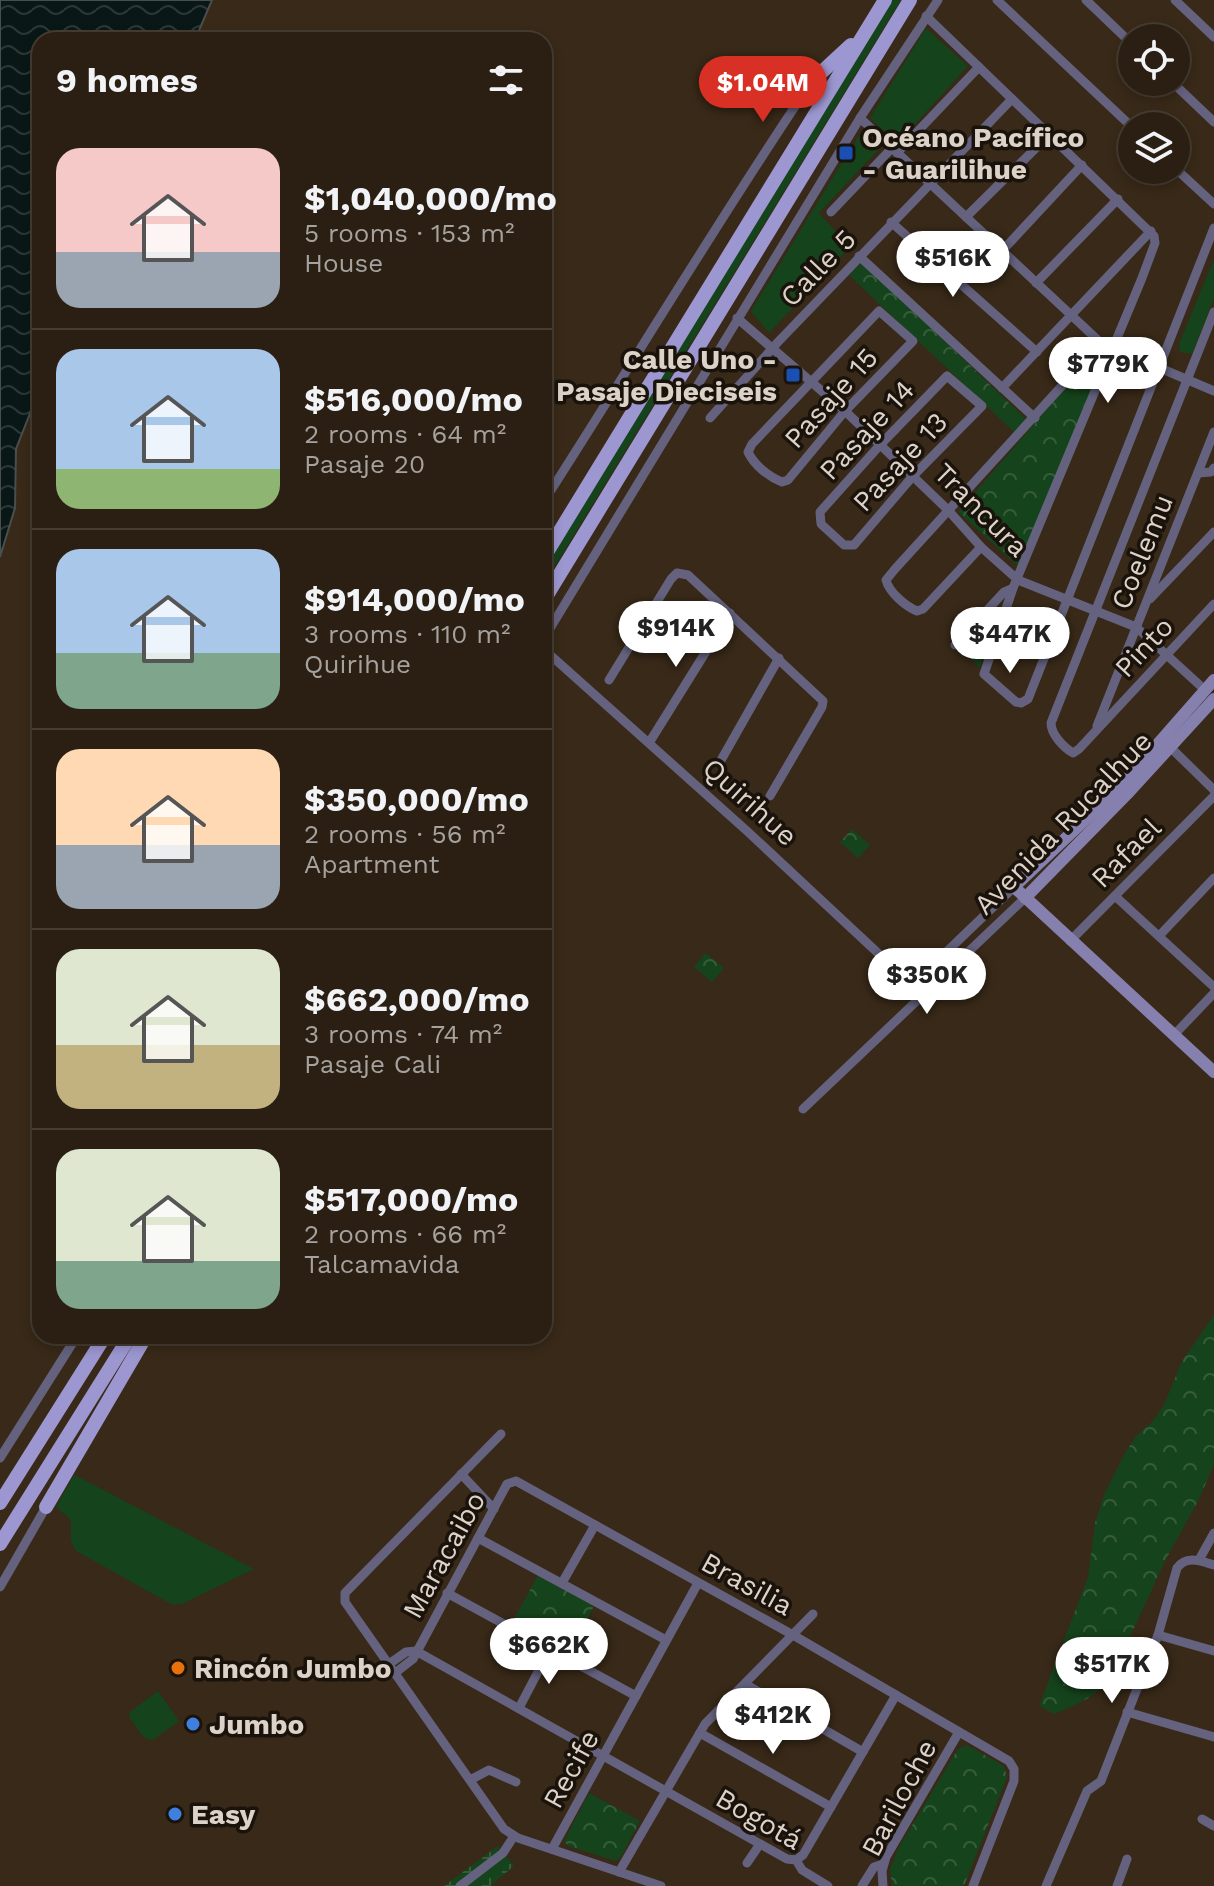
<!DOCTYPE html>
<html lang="en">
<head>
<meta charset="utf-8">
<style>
  body { margin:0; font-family:"Work Sans",sans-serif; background:#32271b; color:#f1f3f6; height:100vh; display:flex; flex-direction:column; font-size:30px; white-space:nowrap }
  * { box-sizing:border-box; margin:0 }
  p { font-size:26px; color:#a5a29f }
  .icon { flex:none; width:44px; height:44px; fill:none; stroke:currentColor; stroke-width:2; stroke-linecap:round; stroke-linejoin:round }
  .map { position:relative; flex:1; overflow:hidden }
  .side { position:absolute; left:32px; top:32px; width:520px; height:1312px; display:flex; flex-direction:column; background:#2a1f12; border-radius:24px; box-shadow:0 4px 12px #0003,0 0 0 2px #463d32 }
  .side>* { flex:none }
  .buttons { position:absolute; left:1118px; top:24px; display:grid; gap:16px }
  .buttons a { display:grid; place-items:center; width:72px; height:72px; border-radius:50%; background:#2a1f12; box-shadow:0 4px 12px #0003,0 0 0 2px #463d32; font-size:40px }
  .price { position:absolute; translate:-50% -68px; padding:0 18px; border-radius:28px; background:#fff; color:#222; font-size:26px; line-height:52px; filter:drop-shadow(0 2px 4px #0008) }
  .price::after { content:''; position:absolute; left:50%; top:48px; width:24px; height:18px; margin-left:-12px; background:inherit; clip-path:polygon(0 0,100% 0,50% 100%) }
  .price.active { background:#d93025; color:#fff }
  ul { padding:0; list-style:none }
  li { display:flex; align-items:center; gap:24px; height:200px; padding:0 24px }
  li+li { border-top:2px solid #463d32 }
  li span { display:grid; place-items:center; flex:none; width:224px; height:160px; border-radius:24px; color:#555 }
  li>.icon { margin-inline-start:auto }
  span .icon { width:96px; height:96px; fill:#fffc; stroke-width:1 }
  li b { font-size:34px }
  h2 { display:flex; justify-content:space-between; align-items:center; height:96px; padding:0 24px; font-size:34px }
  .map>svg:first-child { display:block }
  .green { fill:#15431b }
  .wetland { fill:url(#wetland-marsh) }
  .park { fill:url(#park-crowns) }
  .water { fill:url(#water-waves); stroke:#484f4c; stroke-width:2 }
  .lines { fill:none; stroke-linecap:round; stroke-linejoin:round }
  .street { stroke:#65627f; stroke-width:9 }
  .secondary { stroke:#8580ad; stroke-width:12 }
  .primary { stroke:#9d97d1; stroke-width:14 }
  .transit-dot { fill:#1a4fb4; stroke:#1a130c; stroke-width:3 }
  .food-dot { fill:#e8710a; stroke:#1a130c; stroke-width:3 }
  .shop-dot { fill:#3f7fe0; stroke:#1a130c; stroke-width:3 }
  .labels { text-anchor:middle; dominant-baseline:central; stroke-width:7; stroke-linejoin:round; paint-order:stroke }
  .poi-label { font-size:28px; font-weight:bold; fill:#dcd2c8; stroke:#1a130c; text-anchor:start }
  .street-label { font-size:28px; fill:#dcd2c8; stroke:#1a130c }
</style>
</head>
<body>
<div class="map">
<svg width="1214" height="1886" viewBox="0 0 1214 1886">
  <defs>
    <pattern id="wetland-marsh" width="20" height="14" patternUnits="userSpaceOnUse" patternTransform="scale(2)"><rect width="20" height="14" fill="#15431b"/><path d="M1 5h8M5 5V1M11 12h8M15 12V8" fill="none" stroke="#365d3b"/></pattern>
    <pattern id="park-crowns" width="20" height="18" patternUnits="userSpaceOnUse" patternTransform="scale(2)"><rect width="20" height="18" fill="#15431b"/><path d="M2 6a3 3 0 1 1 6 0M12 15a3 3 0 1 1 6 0" fill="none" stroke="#365d3b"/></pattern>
    <pattern id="water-waves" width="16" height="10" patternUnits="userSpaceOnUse" patternTransform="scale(2)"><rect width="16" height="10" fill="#091717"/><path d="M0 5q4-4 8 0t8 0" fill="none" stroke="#2c3837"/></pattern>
  </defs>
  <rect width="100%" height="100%" fill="#382918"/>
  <g class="green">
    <path d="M891 0H901L544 584V570Z"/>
    <path d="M926 28 968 66 897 144 870 118Z"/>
    <path d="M863 133 879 149 819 213 850 247 769 333 751 311 841 164 852 153 857 137Z"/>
    <path d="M1214 259V298L1192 354 1180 352 1179 344Z"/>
    <path d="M998 611 980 668 959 647Z"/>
    <path d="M74 1475H75L254 1569 182 1604H171L76 1551 71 1541V1520L56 1507Z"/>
    <path d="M158 1691 179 1721 153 1740 144 1738 129 1717 130 1712Z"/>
  </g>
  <path class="wetland" d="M498 1846 514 1866 490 1886H444Z"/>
  <g class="park">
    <path d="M862 262 1028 421 1016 434 849 275Z"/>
    <path d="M1100 348 1107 352 1020 568 958 512Z"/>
    <path d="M852 829 870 845 858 858 840 842Z"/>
    <path d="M705 953 724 968 712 982 694 967Z"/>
    <path d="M1214 1315V1465L1197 1503 1165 1561 1117 1665 1100 1689 1087 1699 1055 1714 1041 1707 1040 1704 1088 1577 1095 1523 1104 1495 1124 1455 1136 1436 1152 1422 1164 1405 1182 1361Z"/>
    <path d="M538 1575 594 1606 568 1654 512 1623Z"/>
    <path d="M967 1745 1004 1766 1007 1777 964 1886H892L890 1869 899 1847 958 1749Z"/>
    <path d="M589 1793 640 1821 621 1857 616 1861 568 1846 564 1841Z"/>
  </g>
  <path class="water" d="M0 0H212L195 40H40V388L16 449 15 508 0 557Z"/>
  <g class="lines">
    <g class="street">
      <path d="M997 0 1132 127"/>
      <path d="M1086 0 1132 44"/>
      <path d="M1175 0 1214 37"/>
      <path d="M926 16 1154 236 1155 243 1142 278 1013 588 984 674 1016 702 1021 703 1028 699 1214 228"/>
      <path d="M1172 82 1214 122"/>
      <path d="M860 118 1101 343 1214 391"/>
      <path d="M897 153 979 67"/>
      <path d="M1176 169 1214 204"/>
      <path d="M831 212 892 148"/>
      <path d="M966 217 1050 134"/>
      <path d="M891 222 1037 352"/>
      <path d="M1002 251 1082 165"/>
      <path d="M859 256 1035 418"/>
      <path d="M1036 283 1118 199"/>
      <path d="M879 311 913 341 845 411 788 480 782 482C769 477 754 465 748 452L752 444Z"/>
      <path d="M1214 312 1051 723C1051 734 1063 747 1073 753L1079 749 1214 604"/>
      <path d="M737 318 845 411 948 510 981 547 1018 580 1136 627 1205 690"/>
      <path d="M947 376 982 406 913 476 854 545H844L821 524 820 512 880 445Z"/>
      <path d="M1002 388 1151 231"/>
      <path d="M710 418 778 342 1012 99"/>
      <path d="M1198 473 1211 472 1214 468"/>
      <path d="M544 501C634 361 719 219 812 81"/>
      <path d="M981 547 923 609 917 611C905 606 889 592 886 580L895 569 1101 343"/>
      <path d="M1150 599 1214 532"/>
      <path d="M544 642 546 635 860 118 938 0"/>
      <path d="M544 645 548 653 747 831 924 996"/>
      <path d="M955 645 1004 592 1013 588"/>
      <path d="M609 680 671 579 677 573 688 575 823 701 822 707 770 796"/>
      <path d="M1097 726 1214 432"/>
      <path d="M649 743 730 613"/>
      <path d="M1170 747 1214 790"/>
      <path d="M720 762 779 658"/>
      <path d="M1115 896 1214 987"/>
      <path d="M1159 936 1214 878"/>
      <path d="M1070 941 1214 796"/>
      <path d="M912 985 1014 887"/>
      <path d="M1174 1035 1214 993"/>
      <path d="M803 1109 1025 898"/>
      <path d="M501 1434 345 1593V1602L504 1829 518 1838 661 1886"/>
      <path d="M0 1458 77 1336"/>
      <path d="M461 1474 494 1509"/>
      <path d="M478 1538 666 1640"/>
      <path d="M1199 1560 1214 1533"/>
      <path d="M562 1583 595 1525"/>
      <path d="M0 1587 46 1507"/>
      <path d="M447 1593 636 1696"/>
      <path d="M1158 1635 1214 1651"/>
      <path d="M416 1651 787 1859 796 1860 802 1870 828 1886"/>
      <path d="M389 1664 406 1652 416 1651"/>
      <path d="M395 1673 413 1659 507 1484 516 1481 793 1635 1009 1761 1014 1769V1781L973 1886"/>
      <path d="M745 1684 863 1752"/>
      <path d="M519 1708 550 1649"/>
      <path d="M1127 1712 1214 1737"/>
      <path d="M700 1733 831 1807"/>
      <path d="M470 1780 489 1770 516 1782"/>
      <path d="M1202 1819 1214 1826"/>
      <path d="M552 1849 698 1583"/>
      <path d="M796 1860 803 1855 896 1695"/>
      <path d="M747 1863 760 1844"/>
      <path d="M619 1872 705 1724 813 1614"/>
      <path d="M460 1886 503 1853 514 1836"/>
      <path d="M862 1886 874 1867 883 1864"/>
      <path d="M883 1886 882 1871 886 1857 959 1732"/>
      <path d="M1046 1886 1087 1791 1101 1781 1158 1635 1177 1568C1187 1555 1200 1561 1214 1565"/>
      <path d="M1117 1886 1127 1859"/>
    </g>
    <g class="secondary">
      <path d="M1214 680 1121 786 1014 887 1214 1072"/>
      <path d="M1025 898 1129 792 1214 699"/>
    </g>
    <g class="primary">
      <path d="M812 81 851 45"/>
      <path d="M544 557 885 0"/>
      <path d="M544 600 910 0"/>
      <path d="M0 1503 105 1336"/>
      <path d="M46 1507 146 1336"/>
      <path d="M0 1544 130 1336"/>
    </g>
  </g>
  <g class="transit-dot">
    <rect x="838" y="145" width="16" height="16" rx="4"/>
    <rect x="785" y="367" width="16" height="16" rx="4"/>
  </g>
  <circle class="food-dot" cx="178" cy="1668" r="8"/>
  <g class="shop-dot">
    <circle cx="193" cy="1724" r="8"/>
    <circle cx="175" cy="1814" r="8"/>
  </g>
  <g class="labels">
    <g class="poi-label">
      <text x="862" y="137">Océano Pacífico<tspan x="862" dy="32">- Guarilihue</tspan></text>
      <text x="777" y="359" text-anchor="end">Calle Uno -<tspan x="777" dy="32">Pasaje Dieciseis</tspan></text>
      <text x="194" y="1668">Rincón Jumbo</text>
      <text x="209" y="1724">Jumbo</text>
      <text x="191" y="1814">Easy</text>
    </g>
    <g class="street-label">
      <text transform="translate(818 268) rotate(-46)">Calle 5</text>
      <text transform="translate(831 398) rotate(-48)">Pasaje 15</text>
      <text transform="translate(867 430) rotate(-47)">Pasaje 14</text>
      <text transform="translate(900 462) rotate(-47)">Pasaje 13</text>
      <text transform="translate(981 510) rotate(45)">Trancura</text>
      <text transform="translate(1142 552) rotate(-68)">Coelemu</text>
      <text transform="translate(1144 647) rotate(-47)">Pinto</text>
      <text transform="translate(750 802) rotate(42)">Quirihue</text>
      <text transform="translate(1063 823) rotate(-46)">Avenida Rucalhue</text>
      <text transform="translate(1126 853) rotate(-45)">Rafael</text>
      <text transform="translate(444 1555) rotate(-61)">Maracaibo</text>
      <text transform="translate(747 1584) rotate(29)">Brasilia</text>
      <text transform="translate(571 1769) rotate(-61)">Recife</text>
      <text transform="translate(899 1798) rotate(-62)">Bariloche</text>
      <text transform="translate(759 1819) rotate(30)">Bogotá</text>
    </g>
  </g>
</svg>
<div class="buttons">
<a><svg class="icon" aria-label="locate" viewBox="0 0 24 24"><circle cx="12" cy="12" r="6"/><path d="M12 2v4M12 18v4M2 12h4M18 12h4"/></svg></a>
<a><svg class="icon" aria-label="layers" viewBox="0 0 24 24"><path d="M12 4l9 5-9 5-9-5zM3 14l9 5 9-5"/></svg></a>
</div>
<b class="price active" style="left:763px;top:124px">$1.04M</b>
<b class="price" style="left:953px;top:299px">$516K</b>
<b class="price" style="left:1108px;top:405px">$779K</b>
<b class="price" style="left:676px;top:669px">$914K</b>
<b class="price" style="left:1010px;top:675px">$447K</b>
<b class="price" style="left:927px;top:1016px">$350K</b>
<b class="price" style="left:549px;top:1686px">$662K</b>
<b class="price" style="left:1112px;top:1705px">$517K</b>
<b class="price" style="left:773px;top:1756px">$412K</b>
<section class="side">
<h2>9 homes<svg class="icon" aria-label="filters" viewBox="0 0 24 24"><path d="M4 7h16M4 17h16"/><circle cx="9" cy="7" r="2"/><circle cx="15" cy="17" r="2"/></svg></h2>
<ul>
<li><span style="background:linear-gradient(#f6c9c9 65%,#9aa5b1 0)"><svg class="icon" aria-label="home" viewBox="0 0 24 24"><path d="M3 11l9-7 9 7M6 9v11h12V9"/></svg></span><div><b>$1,040,000/mo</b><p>5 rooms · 153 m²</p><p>House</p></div></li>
<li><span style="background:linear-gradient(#a9c7e8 75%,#8fb573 0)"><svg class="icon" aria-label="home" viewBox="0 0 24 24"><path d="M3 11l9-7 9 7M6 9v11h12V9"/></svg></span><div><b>$516,000/mo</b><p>2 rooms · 64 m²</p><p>Pasaje 20</p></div></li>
<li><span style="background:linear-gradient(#a9c7e8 65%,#7fa58c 0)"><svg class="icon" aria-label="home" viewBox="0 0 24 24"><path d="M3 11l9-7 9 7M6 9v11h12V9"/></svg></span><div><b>$914,000/mo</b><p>3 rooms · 110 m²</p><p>Quirihue</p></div></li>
<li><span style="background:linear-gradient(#ffd9b3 60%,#9aa5b1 0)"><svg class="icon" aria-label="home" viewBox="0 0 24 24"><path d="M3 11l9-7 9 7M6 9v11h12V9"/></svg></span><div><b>$350,000/mo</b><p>2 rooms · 56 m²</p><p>Apartment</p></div></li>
<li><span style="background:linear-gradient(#dfe7d0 60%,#c2b280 0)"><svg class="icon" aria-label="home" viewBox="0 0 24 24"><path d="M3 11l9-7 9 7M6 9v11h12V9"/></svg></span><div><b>$662,000/mo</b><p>3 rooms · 74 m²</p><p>Pasaje Cali</p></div></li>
<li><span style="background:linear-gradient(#dfe7d0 70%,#7fa58c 0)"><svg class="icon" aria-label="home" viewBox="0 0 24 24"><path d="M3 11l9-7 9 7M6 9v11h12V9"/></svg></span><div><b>$517,000/mo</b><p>2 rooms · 66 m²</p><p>Talcamavida</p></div></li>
</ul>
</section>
</div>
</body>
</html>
